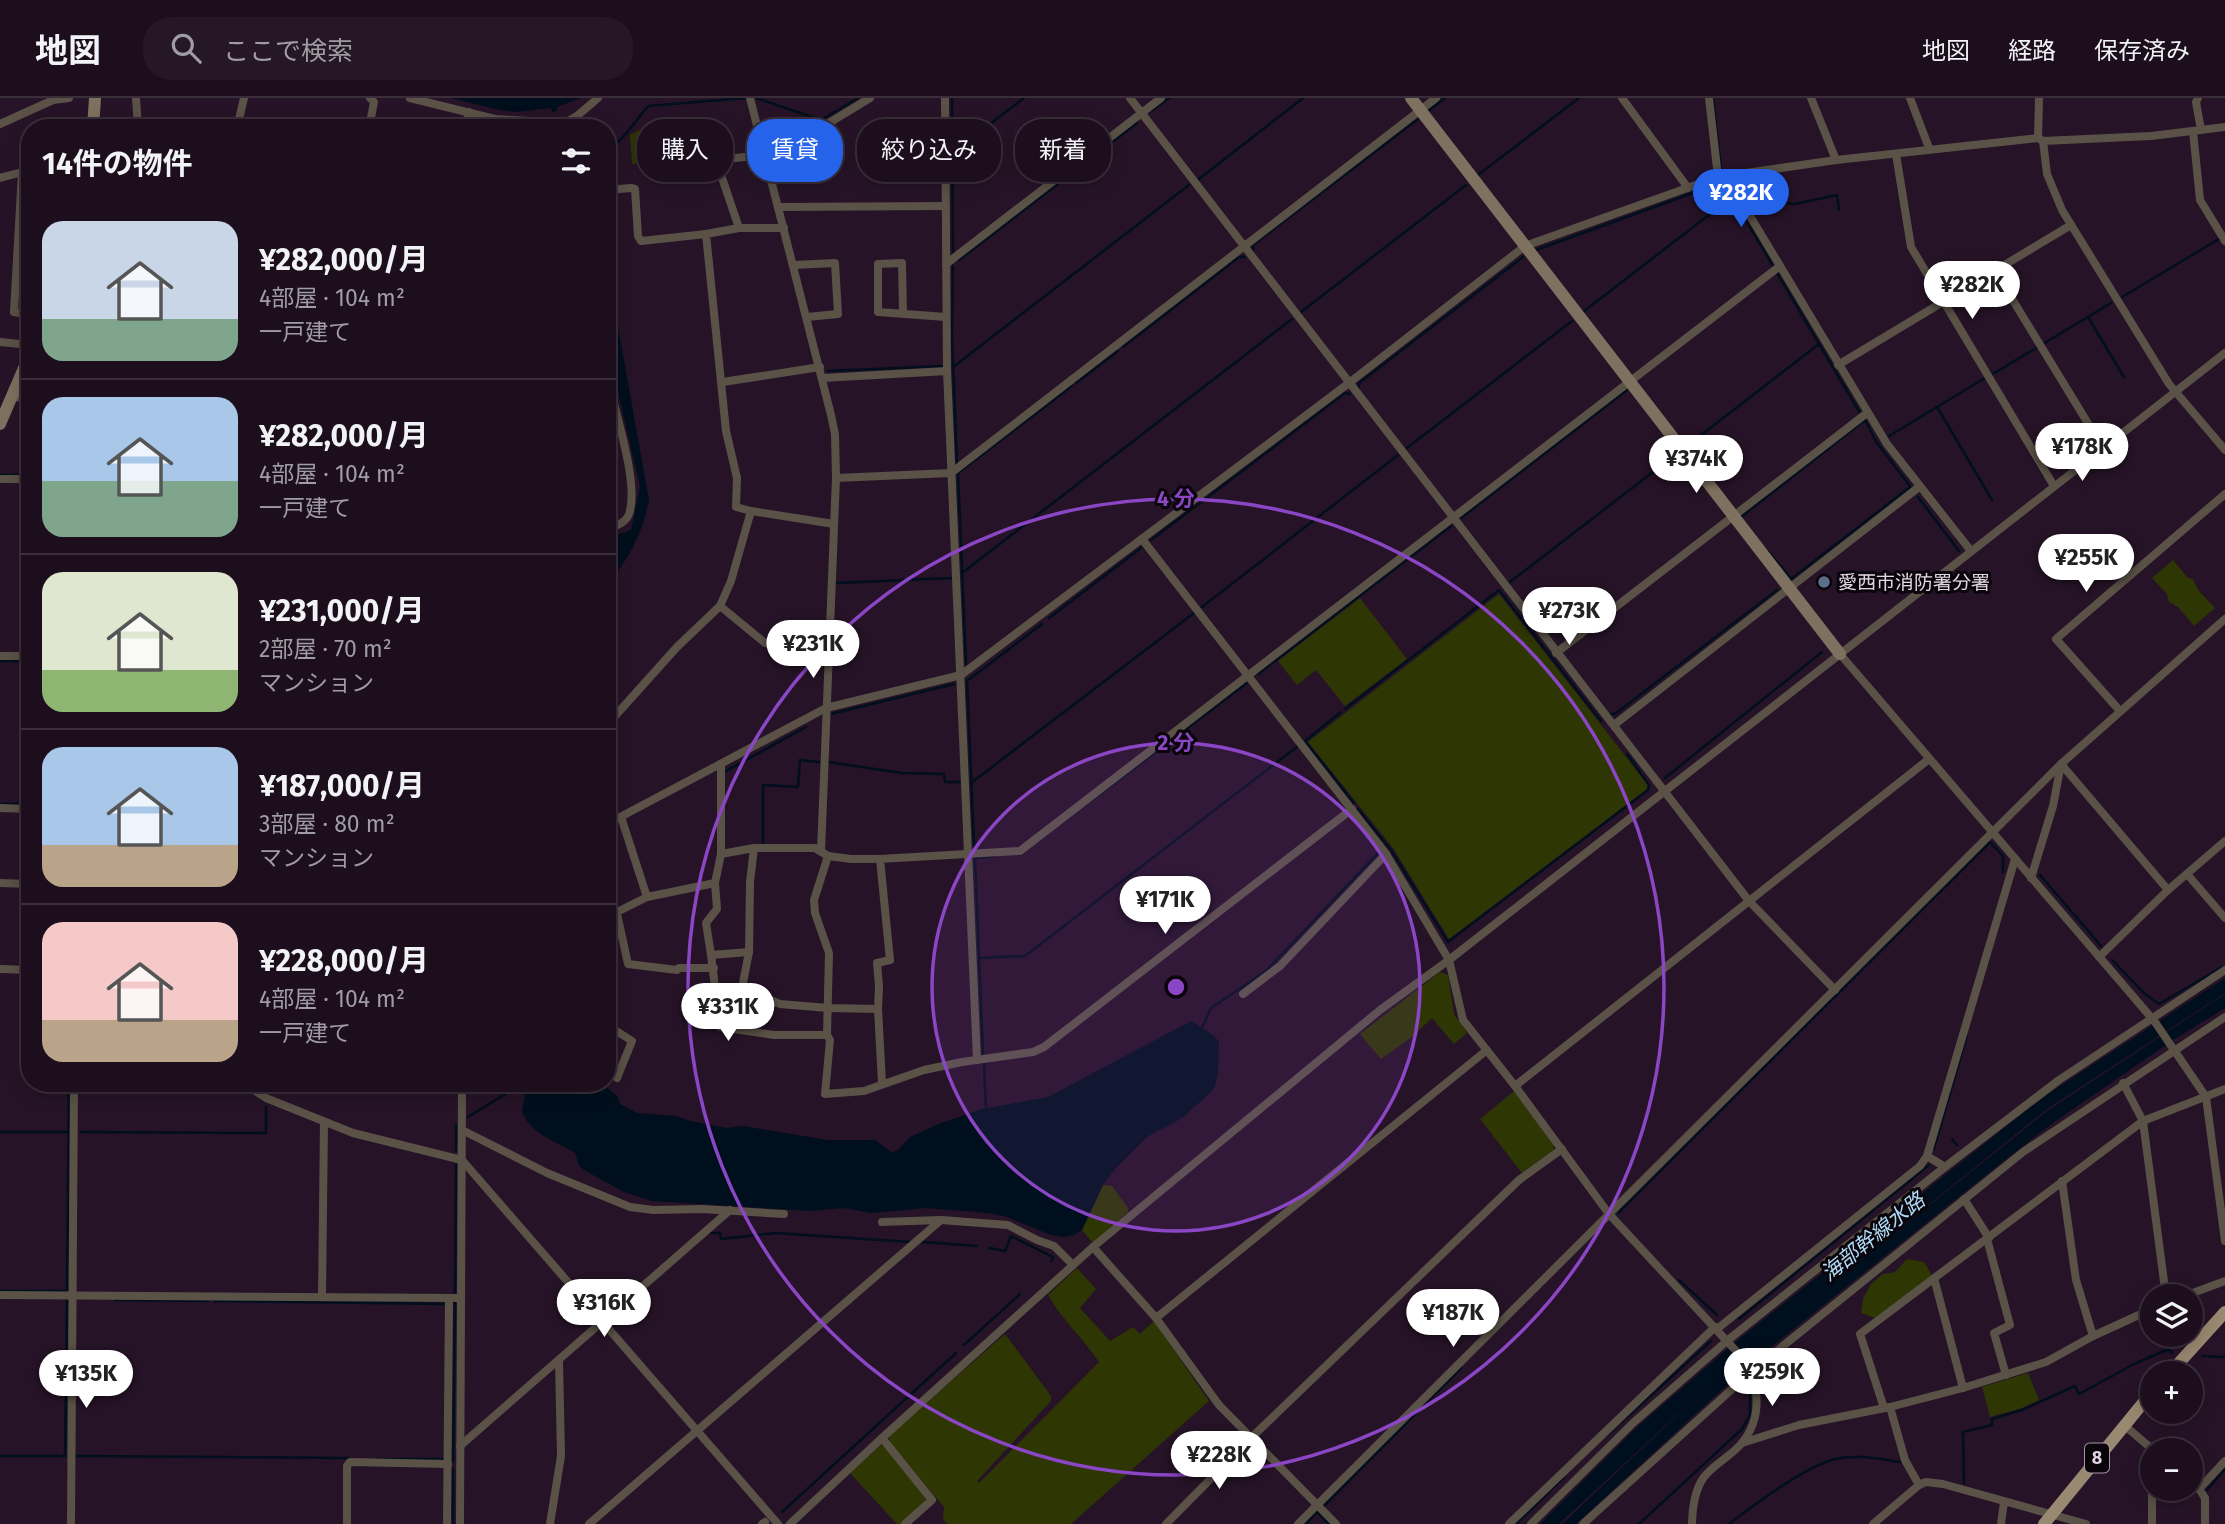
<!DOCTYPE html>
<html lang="ja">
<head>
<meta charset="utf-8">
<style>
  body { margin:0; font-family:"Fira Sans","Noto Sans JP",sans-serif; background:#251726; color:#f1f3f6; height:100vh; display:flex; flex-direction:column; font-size:26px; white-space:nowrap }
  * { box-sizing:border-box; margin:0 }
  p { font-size:23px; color:#a09ca4 }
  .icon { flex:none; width:38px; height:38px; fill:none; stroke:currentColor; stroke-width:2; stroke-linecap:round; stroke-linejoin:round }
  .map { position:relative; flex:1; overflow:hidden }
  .panel { position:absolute; left:21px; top:21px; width:595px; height:973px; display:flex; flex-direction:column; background:#1c0e1d; border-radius:28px; box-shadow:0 4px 18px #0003,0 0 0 2px #3a2e3b }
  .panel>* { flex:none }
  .top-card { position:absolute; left:637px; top:21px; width:665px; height:63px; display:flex; gap:14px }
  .controls { position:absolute; left:2140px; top:1186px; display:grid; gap:14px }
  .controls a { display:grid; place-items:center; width:63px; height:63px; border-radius:50%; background:#1c0e1d; box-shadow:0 4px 18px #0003,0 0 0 2px #3a2e3b; font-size:35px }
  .price { position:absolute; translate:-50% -60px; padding:0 16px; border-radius:24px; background:#fff; color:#222; font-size:23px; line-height:46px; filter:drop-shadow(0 2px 4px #0008) }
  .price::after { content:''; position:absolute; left:50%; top:42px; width:21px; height:16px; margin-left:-10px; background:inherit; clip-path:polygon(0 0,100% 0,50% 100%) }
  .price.current { background:#2563eb; color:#fff }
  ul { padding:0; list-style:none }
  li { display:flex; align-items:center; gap:21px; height:175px; padding:0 21px }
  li+li { border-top:2px solid #3a2e3b }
  li span { display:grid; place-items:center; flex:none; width:196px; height:140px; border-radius:21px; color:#555 }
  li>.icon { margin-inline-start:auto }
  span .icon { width:84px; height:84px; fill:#fffc; stroke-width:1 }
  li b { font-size:30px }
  h2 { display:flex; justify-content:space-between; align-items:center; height:84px; padding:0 21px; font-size:30px }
  .tag { padding:0 24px; border-radius:28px; background:#1c0e1d; box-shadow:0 4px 18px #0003,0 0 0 2px #3a2e3b; font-size:24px; line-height:63px }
  .tag.current { background:#2563eb; color:#fff }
  header { display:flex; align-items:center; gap:42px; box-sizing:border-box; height:98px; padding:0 35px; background:#1c0e1d; border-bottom:2px solid #3a2e3b }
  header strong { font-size:33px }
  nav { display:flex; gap:38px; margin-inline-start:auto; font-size:24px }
  .search { width:490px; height:63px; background:#251726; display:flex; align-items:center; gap:18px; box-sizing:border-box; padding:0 24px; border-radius:28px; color:#a09ca4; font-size:26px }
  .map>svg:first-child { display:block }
  .green { fill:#2e3603 }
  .water { fill:#000f1d }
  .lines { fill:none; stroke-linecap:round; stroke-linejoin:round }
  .stream { stroke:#000f1d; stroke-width:2.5 }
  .street { stroke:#5a5247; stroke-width:8 }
  .secondary { stroke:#7e715f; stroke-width:12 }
  .primary { stroke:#9a8971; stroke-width:12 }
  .ring { fill:none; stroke:#8b46c5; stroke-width:3.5 }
  .service-dot { fill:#5c6f8a; stroke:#0a040b; stroke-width:2.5 }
  .labels { text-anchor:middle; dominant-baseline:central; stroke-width:6; stroke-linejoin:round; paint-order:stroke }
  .shield { fill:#0a040b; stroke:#a297a3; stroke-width:2 }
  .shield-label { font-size:18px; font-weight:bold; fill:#e3d6e4 }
  .poi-label { font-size:19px; fill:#e3d6e4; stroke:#0a040b; text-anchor:start }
  .water-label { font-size:21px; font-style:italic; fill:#afdbf7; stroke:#0a040b }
  .centre { fill:#8b46c5; stroke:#0a040b; stroke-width:3.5 }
  .ring-label { font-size:21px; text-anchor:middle; font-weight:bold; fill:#8b46c5; stroke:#0a040b; stroke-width:6; stroke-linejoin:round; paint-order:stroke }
</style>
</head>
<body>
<header>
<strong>地図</strong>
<div class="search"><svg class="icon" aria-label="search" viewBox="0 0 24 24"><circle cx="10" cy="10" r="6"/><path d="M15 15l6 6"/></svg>ここで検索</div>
<nav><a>地図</a><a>経路</a><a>保存済み</a></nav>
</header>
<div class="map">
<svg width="2225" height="1426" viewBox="0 0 2225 1426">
  <rect width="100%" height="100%" fill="#261327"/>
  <g class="green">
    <path d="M672 30V64L632 66 630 37 639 32Z"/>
    <path d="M2173 462 2188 480 2193 481 2198 492 2215 510 2194 528 2178 509 2169 504 2167 496 2152 480Z"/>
    <path d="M1499 496 1648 687 1647 691 1449 841 1393 750 1308 644Z"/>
    <path d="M1360 500 1407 561 1345 608 1316 572 1297 587 1278 563Z"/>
    <path d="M1440 874 1448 877 1454 916 1467 935 1454 946 1432 920 1412 939 1381 961 1360 936Z"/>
    <path d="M1514 993 1553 1045 1554 1052 1522 1075 1480 1021Z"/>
    <path d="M1103 1087 1112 1088 1128 1110V1114L1093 1145 1082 1132Z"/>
    <path d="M1907 1161 1924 1164 1930 1174 1931 1178 1875 1220 1861 1215 1863 1201 1871 1186 1883 1176 1895 1174Z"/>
    <path d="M1077 1170 1096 1191 1080 1210 1110 1243 1133 1229 1140 1236 1154 1223 1209 1303 1071 1426H947L943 1421 944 1409 889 1344V1338L1005 1236 1051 1298V1303L977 1383 979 1385 1099 1264C1083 1240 1062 1222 1048 1197Z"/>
    <path d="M2028 1275 2039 1302 2022 1310 1990 1319 1982 1289Z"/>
    <path d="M881 1347 885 1349 926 1398V1404L902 1426H897L850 1375Z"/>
  </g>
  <g class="water">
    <path d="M451 0H581L557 9V13L552 14 551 10 517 14 499 12Z"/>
    <path d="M607 183 613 212H615L649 402C641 439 630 458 607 488V440L631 432 640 388 620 303 607 226Z"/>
    <path d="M2225 880V895L2047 1011 1801 1210 2047 1013 2225 896V910L2173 942 2050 1027 1996 1069 1751 1265 1576 1426H1562L1719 1278 1559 1426H1540L1636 1330 1733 1246 2042 1000Z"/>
    <path d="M1191 923 1213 937 1219 943 1218 974 1215 988 1210 995 1182 1020 1147 1039 1116 1070 1103 1087 1082 1132 1074 1137 1064 1139 1051 1137 1007 1119 989 1115 926 1110 872 1115 843 1110 812 1113 652 1103 624 1094 584 1072 579 1067 575 1055C556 1043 530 1036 522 1013L527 985H602L618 999 620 1006 637 1015 676 1018 690 1023 726 1030 743 1028 828 1042H875L891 1054 897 1053 910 1039 941 1025 982 1011 1048 999Z"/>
  </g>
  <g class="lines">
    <g class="stream">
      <path d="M756 0 821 22 858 0"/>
      <path d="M952 0 953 155"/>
      <path d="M1713 0 1721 72"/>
      <path d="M1428 13 1445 0"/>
      <path d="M1150 14 1169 0"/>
      <path d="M957 51 1024 0"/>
      <path d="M607 54 625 37 648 8 746 0"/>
      <path d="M1478 77 1579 0"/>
      <path d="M1199 81 1303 0"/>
      <path d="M1735 82 1766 84 1773 104 1795 106 1837 97 1839 112"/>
      <path d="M1253 152V147L1418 21"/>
      <path d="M1536 152 1723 84 1773 168"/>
      <path d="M959 162 1137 25"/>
      <path d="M953 168 952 239 957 366"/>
      <path d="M1777 175 1860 315"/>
      <path d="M2122 199 2219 141"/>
      <path d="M1301 214 1466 87"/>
      <path d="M1583 214 1732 99"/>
      <path d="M2088 219 2124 279"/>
      <path d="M2043 246 2111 205"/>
      <path d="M1123 249 1239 159H1244"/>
      <path d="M953 269 1189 87"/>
      <path d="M828 273 942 268"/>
      <path d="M1991 277 2038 249"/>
      <path d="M1076 285 1118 253"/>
      <path d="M1359 289V285L1523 159"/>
      <path d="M1937 309 1992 402"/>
      <path d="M1889 338 1985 280"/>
      <path d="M1687 348 1819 246"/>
      <path d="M1407 350 1572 223"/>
      <path d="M958 375 966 566"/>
      <path d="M958 375 1072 288"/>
      <path d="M0 377H30"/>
      <path d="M1918 399 1959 453"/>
      <path d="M1741 419 1865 322 1877 345 1910 388"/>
      <path d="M1461 420 1627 292"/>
      <path d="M1151 442 1345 295 1350 296"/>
      <path d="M1767 452 1791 481 1910 389"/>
      <path d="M962 475 1292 221"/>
      <path d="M1510 484 1675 357"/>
      <path d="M836 485 951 480"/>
      <path d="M1202 509 1398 357"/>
      <path d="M1049 520 1141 450"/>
      <path d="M0 563H30"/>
      <path d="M1258 576 1451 428"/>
      <path d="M1345 611 1499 492 1601 623"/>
      <path d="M1341 614 1305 643 1354 705"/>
      <path d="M831 616 954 586"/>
      <path d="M1611 616H1615L1777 492"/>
      <path d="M828 664 902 675 944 676 945 684H960"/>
      <path d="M726 673 806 629"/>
      <path d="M1665 680 1822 554"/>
      <path d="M971 685 1194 515"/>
      <path d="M0 706H30"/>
      <path d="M1358 711 1391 752 1448 844 1648 692 1649 687 1627 656"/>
      <path d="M763 746V687L798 689 800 662 820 664"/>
      <path d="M974 747 967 583 1042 526"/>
      <path d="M1019 757 1247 585"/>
      <path d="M2040 777 2102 849"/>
      <path d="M979 860 1025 858 1298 648"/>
      <path d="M2112 862 2145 896 2159 906 2222 869"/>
      <path d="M1201 932 1211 910 1266 873 1379 754"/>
      <path d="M983 956 975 760 995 758"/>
      <path d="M984 966 986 1012"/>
      <path d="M265 994 266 985"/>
      <path d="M468 1019 510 993"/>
      <path d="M0 1034H67"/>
      <path d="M81 1034 266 1035V1009"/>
      <path d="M1952 1041 1957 1047"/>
      <path d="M1934 1051 1967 937"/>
      <path d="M456 1052V1027"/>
      <path d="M1618 1115 1990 744 2003 758V774"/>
      <path d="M710 1135H720L721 1141 776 1135 910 1144"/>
      <path d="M923 1144 977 1148"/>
      <path d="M989 1150 1005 1153 1011 1138 1053 1159 1051 1163"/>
      <path d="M1679 1182 1717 1217"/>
      <path d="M0 1193H67L69 985"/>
      <path d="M455 1195 456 1067"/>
      <path d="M115 1202 208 1203"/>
      <path d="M214 1203 446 1206"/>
      <path d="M451 1205H455L453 1363"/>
      <path d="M605 1216 632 1193"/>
      <path d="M1739 1221 1929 1067"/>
      <path d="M964 1247 1020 1196"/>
      <path d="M2202 1258 2225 1259"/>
      <path d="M1606 1338 1711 1243"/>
      <path d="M0 1358H64"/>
      <path d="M65 1358 67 1203"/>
      <path d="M76 1358 349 1360"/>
      <path d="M377 1361H444"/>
      <path d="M1964 1385 1963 1334 1992 1327V1321L2022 1312 2075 1288 2079 1296 2136 1265 2169 1251 2172 1255"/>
      <path d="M2207 1392 2225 1371"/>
      <path d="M1323 1409 1461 1270"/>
      <path d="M782 1414 956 1255"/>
      <path d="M453 1426V1371"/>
      <path d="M1306 1426 1317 1414 1329 1426"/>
      <path d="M1516 1426 1564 1379"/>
      <path d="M1639 1426 1742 1331 1750 1317V1283"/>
      <path d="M1729 1426C1755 1406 1804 1369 1835 1361 1857 1356 1879 1361 1900 1364"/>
    </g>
    <g class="street">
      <path d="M136 0 138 30"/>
      <path d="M410 0 495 21 563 25"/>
      <path d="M750 0 831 317 835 336 836 380 821 753"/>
      <path d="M945 0 947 273 977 962"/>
      <path d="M1130 0 1749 803 1835 892"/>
      <path d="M1622 0 1688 90"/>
      <path d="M1709 0 1718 79"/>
      <path d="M1811 0 1836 62"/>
      <path d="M1910 0 1929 50"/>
      <path d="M2198 0 2196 4 2201 32"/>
      <path d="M577 18 578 30"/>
      <path d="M0 26 53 2 69 0"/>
      <path d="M561 27 577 18 598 0"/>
      <path d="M237 30 244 0"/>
      <path d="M369 30 374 4 370 0"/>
      <path d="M465 30 469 14"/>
      <path d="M2193 33 2200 102 2225 143"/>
      <path d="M759 36 804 40 870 0"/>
      <path d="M2038 40 2039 0"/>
      <path d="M2043 43 2047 76 2062 112 2169 286 2225 352"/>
      <path d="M1896 56 1911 149 2054 388"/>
      <path d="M22 74 14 214 30 217"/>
      <path d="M1726 78 1887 346 1971 453"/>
      <path d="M0 80 30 72"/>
      <path d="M607 92 631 90 635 91 638 138 641 143 706 136"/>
      <path d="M778 109 945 108"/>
      <path d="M739 130 716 62 764 57"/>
      <path d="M946 166 1161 0"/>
      <path d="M794 167 835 165 838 216 807 219"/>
      <path d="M1995 173 2103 350"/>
      <path d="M903 216 902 165 878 166V214L946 219"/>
      <path d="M0 244 30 247"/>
      <path d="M1838 267 2071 127"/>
      <path d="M607 276C613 310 640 384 629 416 626 425 615 428 607 431"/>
      <path d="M823 280 947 273"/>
      <path d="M723 284 820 269"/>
      <path d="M11 299 30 300"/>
      <path d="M836 380 951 375 1436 0"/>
      <path d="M0 381H30"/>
      <path d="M751 413 834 426"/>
      <path d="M1142 441 1386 756 1449 862 1463 922 1515 988 1609 1116 1750 1268C1759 1294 1761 1323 1741 1346 1731 1358 1714 1366 1704 1379 1695 1391 1692 1411 1692 1426"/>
      <path d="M720 508 765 545 828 553"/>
      <path d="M2225 521 2061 666 2168 792 2225 743"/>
      <path d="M1556 555 1867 315"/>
      <path d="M1840 556 2155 924 2206 999 2225 1143"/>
      <path d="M0 558H30"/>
      <path d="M2120 613 2056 541 2225 396"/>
      <path d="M607 627 677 549 720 508 731 483 751 413 736 409 737 380 726 333 706 136 739 130H784"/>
      <path d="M1614 627 1919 389"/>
      <path d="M721 666V756"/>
      <path d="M0 710 30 711"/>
      <path d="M621 719 647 799"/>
      <path d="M607 726 826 610 961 577 1349 285 1525 148 1718 79 1836 62 2038 40 2043 43 2151 38 2225 29"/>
      <path d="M828 758 814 802 815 815 829 855 827 937 830 942 825 996 864 993 924 972 962 964 1033 954 1044 949 1352 711"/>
      <path d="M2187 776 2225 820"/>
      <path d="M2031 780 2053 708 2061 666"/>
      <path d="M0 785 30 786"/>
      <path d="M715 785 717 811 706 825 711 857 749 854 750 784 754 750"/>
      <path d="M617 816 628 866 677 872 679 870H714"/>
      <path d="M607 819 647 799 715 785 721 756 754 750H815L828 758 851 761H880"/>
      <path d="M749 854 742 890 780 906 828 910 878 911 882 985"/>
      <path d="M711 857 720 929 774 937H827"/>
      <path d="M2099 859 2168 792"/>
      <path d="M0 871 30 872"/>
      <path d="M1243 896 1280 868 1386 756"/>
      <path d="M878 911 879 888 877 865 890 862 880 761 1020 753 1780 168"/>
      <path d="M607 927 632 943 617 980"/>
      <path d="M243 985 266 1000 353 1035 462 1062 778 1426"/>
      <path d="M2123 985 2143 1023 2166 1199"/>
      <path d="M1515 988 1929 661"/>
      <path d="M462 1032 547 1075 630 1109 653 1112 703 1111 784 1116"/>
      <path d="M1945 1069 1927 1058 2015 761"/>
      <path d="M2062 1083 2076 1182 2093 1238"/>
      <path d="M1964 1101 1989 1140"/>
      <path d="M882 1124 941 1122 1008 1127 1037 1142 1054 1148 1073 1167"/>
      <path d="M1987 1141 2010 1227 1994 1235 2006 1277"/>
      <path d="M1093 1149 1156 1220 1219 1307 1336 1426"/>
      <path d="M1934 1180 1963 1290"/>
      <path d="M0 1197 461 1200"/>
      <path d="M322 1199 324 1024"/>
      <path d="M2182 1199 2225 1183"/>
      <path d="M1156 1220 1487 952"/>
      <path d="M1717 1231 1920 1068 1927 1058"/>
      <path d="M1890 1309 1905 1362 1919 1387"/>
      <path d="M1884 1310 1860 1236 2143 1023 2225 991"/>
      <path d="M2124 1327 2152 1351V1426"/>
      <path d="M882 1340 932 1402 905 1426"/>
      <path d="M1742 1345 1799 1327 1890 1309 1963 1290 2046 1264 2093 1238 2152 1211"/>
      <path d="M460 1348 730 1112"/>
      <path d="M2191 1384 2199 1391 2225 1363"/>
      <path d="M2199 1391 2205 1400V1426"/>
      <path d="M71 1426 74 985"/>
      <path d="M347 1426V1368L350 1364 448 1366"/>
      <path d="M447 1426 449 1200"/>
      <path d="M460 1426 462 985"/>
      <path d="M550 1426 561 1358 559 1262"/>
      <path d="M589 1426 941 1122"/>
      <path d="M762 1426 765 1424"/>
      <path d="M790 1426 882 1340 1093 1149 1380 912 1449 862 1665 693 2225 255"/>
      <path d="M1166 1426 1251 1340 1519 1082 1562 1051"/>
      <path d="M1298 1426 2061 666"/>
      <path d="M1509 1426 1715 1229"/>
      <path d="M1531 1426 1633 1325 1728 1242 1945 1069 2059 982 2225 872"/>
      <path d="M1583 1426 1752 1273 2023 1054 2225 919"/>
      <path d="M1873 1426 1919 1387 1926 1384 1943 1386 2086 1426"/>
      <path d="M2001 1426 2004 1404"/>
    </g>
    <g class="secondary">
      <path d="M1411 0 1840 556"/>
      <path d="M93 30 95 0"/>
      <path d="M0 326 30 256"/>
    </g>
    <g class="primary">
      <path d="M2169 1276 2225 1214"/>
      <path d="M2044 1426 2152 1294"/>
    </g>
  </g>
  <circle cx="1176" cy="889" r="244" fill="#8b46c5" fill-opacity=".12"/>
  <g class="ring">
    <circle cx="1176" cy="889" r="244"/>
    <circle cx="1176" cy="889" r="488"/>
  </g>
  <circle class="service-dot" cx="1824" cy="484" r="7"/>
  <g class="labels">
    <rect class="shield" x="2085" y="1345.5" width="24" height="29" rx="5"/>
    <g class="shield-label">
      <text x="2097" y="1360">8</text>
    </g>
    <g class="poi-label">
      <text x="1838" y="484">愛西市消防署分署</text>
    </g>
    <g class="water-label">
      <text transform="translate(1873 1139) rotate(-39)">海部幹線水路</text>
    </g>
  </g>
  <circle cx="1176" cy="889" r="10" class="centre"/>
  <g class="ring-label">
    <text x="1176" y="408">4 分</text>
    <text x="1176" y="652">2 分</text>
  </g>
</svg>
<div class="controls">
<a><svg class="icon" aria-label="layers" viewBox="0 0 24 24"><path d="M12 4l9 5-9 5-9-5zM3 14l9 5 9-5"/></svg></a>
<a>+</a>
<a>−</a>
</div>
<b class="price current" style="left:1741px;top:131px">¥282K</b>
<b class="price" style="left:1972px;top:223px">¥282K</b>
<b class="price" style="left:2082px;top:385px">¥178K</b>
<b class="price" style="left:1696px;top:397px">¥374K</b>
<b class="price" style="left:2086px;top:496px">¥255K</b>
<b class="price" style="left:1569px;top:549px">¥273K</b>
<b class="price" style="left:813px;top:582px">¥231K</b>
<b class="price" style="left:1165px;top:838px">¥171K</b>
<b class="price" style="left:728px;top:945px">¥331K</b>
<b class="price" style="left:604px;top:1241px">¥316K</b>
<b class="price" style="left:1453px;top:1251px">¥187K</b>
<b class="price" style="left:1772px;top:1310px">¥259K</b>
<b class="price" style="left:86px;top:1312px">¥135K</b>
<b class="price" style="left:1219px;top:1393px">¥228K</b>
<div class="top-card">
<a class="tag">購入</a>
<a class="tag current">賃貸</a>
<a class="tag">絞り込み</a>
<a class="tag">新着</a>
</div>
<section class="panel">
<h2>14件の物件<svg class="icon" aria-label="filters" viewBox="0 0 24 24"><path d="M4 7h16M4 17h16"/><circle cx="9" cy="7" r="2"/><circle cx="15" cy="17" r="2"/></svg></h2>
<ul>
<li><span style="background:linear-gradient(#c9d6e8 70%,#7fa58c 0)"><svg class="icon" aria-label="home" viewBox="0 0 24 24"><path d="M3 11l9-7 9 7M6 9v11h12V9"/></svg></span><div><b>¥282,000/月</b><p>4部屋 · 104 m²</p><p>一戸建て</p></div></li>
<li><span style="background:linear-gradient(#a9c7e8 60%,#7fa58c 0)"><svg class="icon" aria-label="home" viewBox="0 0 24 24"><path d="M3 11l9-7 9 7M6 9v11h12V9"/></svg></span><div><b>¥282,000/月</b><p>4部屋 · 104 m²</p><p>一戸建て</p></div></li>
<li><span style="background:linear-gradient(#dfe7d0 70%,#8fb573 0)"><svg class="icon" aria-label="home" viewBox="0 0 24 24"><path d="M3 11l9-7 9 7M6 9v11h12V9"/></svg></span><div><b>¥231,000/月</b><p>2部屋 · 70 m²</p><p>マンション</p></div></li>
<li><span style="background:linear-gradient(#a9c7e8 70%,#b9a48a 0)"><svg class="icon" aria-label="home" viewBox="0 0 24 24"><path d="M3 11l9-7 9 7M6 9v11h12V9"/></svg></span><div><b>¥187,000/月</b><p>3部屋 · 80 m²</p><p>マンション</p></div></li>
<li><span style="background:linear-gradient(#f6c9c9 70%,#b9a48a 0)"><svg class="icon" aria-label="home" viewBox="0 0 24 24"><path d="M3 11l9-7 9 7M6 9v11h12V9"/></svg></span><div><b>¥228,000/月</b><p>4部屋 · 104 m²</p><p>一戸建て</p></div></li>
</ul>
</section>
</div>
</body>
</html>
